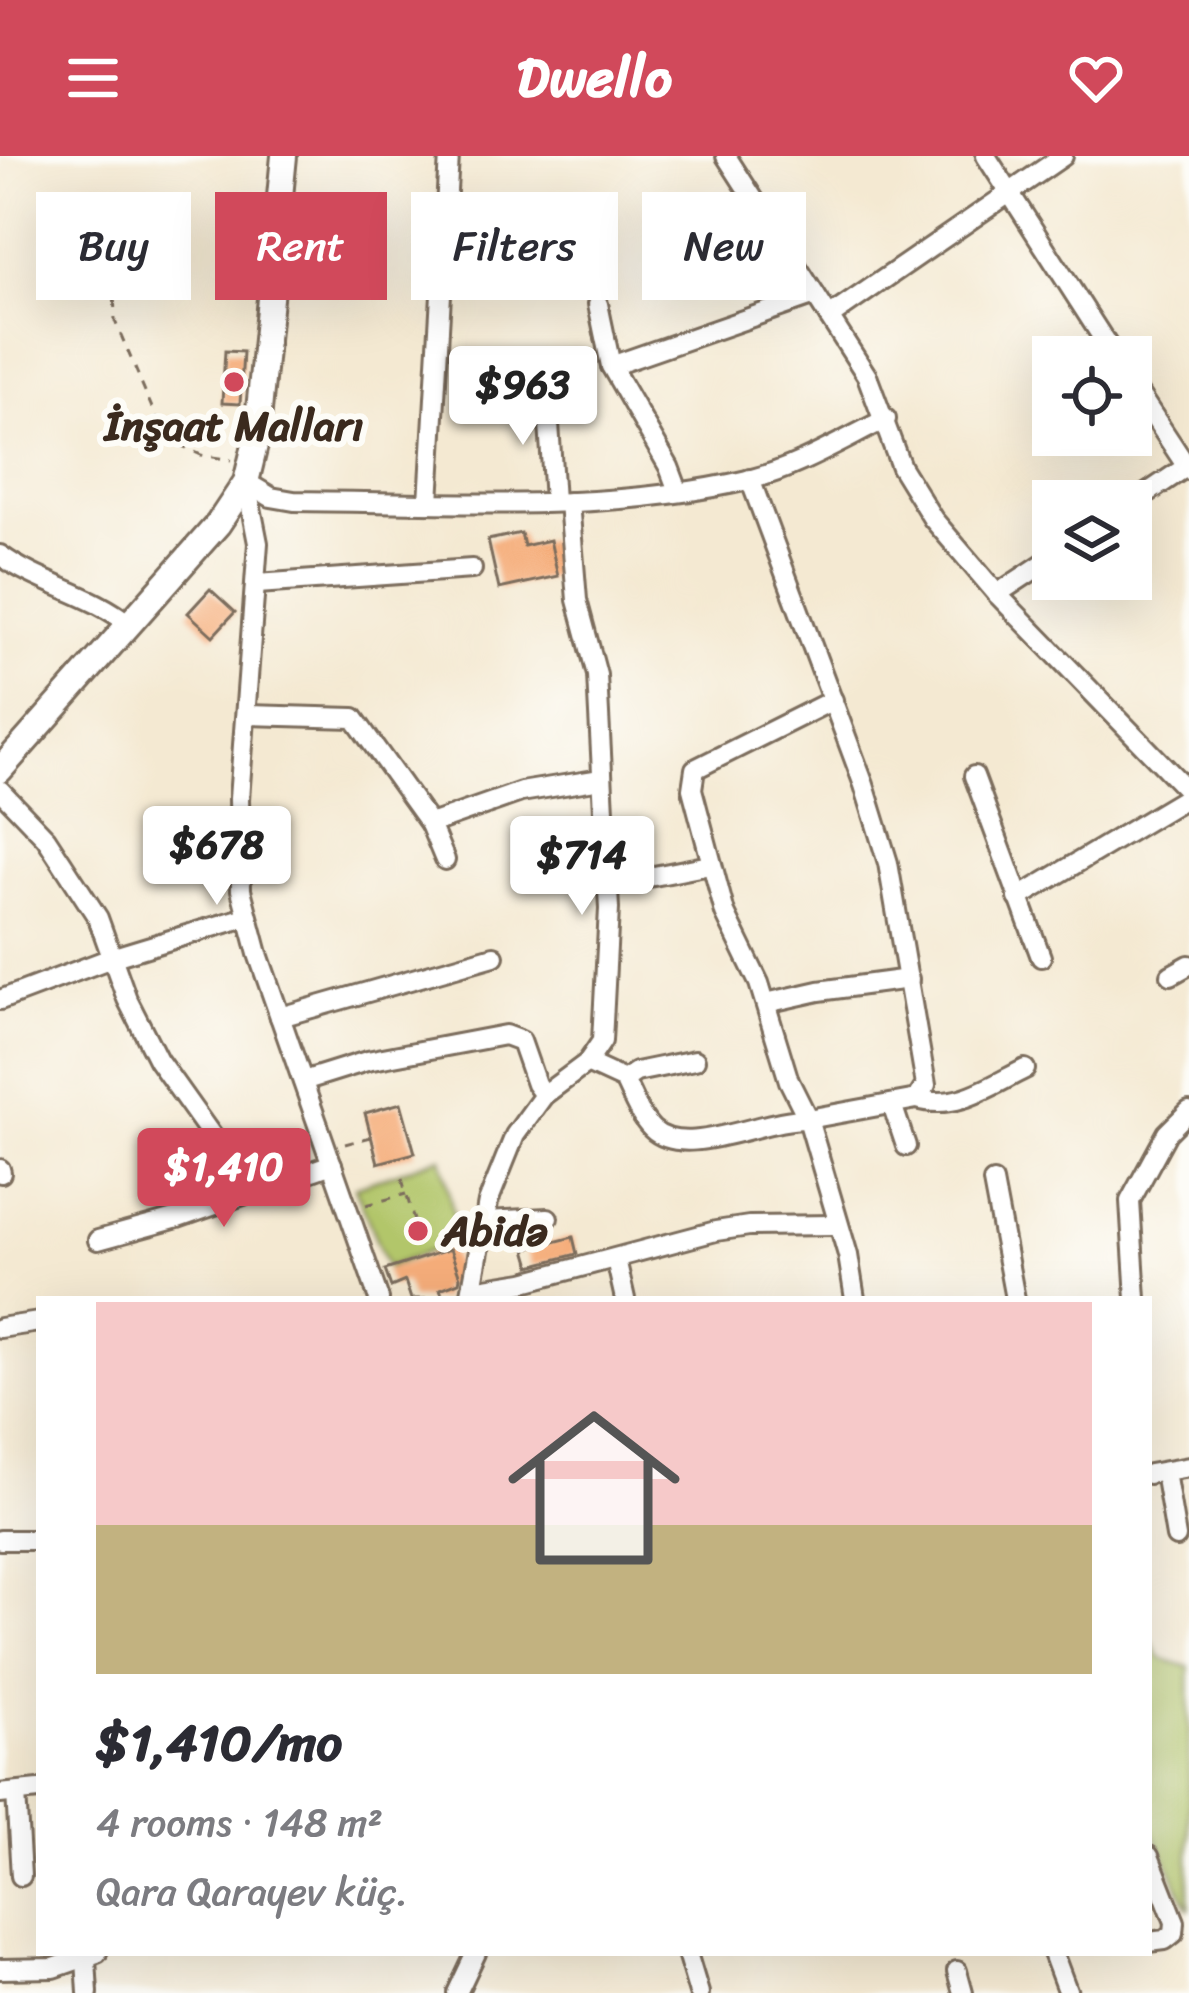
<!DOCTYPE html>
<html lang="en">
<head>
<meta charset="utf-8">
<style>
  body { margin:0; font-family:Sriracha,sans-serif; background:#f2f2f3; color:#2b2b33; height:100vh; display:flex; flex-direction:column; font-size:45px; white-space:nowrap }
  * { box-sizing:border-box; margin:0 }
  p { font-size:39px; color:#7c7c81 }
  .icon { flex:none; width:66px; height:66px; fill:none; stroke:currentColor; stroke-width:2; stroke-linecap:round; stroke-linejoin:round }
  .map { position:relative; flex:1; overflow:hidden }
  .panel { position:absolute; left:36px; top:1140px; width:1116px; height:660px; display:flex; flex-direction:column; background:#fff; border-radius:0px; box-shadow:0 12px 48px #0002 }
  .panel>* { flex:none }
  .hud { position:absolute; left:36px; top:36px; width:1119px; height:108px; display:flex; gap:24px }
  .fabs { position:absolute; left:1032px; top:180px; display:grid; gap:24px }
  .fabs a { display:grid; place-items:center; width:120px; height:120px; border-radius:0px; background:#fff; box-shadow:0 12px 48px #0002; font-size:60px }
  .price { position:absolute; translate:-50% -102px; padding:0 27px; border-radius:12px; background:#fff; color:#222; font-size:39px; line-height:78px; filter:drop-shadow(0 3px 6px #0008) }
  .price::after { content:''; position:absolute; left:50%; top:72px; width:36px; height:27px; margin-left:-18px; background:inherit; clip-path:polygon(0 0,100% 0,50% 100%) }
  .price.selected { background:#d1495b; color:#fff }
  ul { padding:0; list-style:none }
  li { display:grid; align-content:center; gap:24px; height:636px; padding:0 60px }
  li+li { border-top:3px solid #e1e1e2 }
  li span { display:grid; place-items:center; height:372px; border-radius:0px; color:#555 }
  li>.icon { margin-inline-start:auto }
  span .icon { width:216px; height:216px; fill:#fffc; stroke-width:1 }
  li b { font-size:51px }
  .pill { padding:0 42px; border-radius:0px; background:#fff; box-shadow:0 12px 48px #0002; font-size:42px; line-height:108px }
  .pill.selected { background:#d1495b; color:#fff }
  header { display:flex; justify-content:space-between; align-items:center; height:156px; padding:0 60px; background:#d1495b; color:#fff; font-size:54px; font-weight:700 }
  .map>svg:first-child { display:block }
  .green { fill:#b2c66a; stroke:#767844; stroke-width:3 }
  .building { fill:#f5ad7a }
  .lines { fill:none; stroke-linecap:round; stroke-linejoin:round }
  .minor-casing { stroke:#7c6d5d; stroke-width:24 }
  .tertiary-casing { stroke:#7c6d5d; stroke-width:30 }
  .path { stroke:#7c6d5d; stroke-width:3; stroke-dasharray:9 9; stroke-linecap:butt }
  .minor { stroke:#fff; stroke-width:18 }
  .tertiary { stroke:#fff; stroke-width:24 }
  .poi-dot { fill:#d1495b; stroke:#fdfcf7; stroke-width:4.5 }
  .labels { text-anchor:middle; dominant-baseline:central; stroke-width:12; stroke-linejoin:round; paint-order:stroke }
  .poi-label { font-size:42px; font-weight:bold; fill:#3b2a1e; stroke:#fdfcf7 }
</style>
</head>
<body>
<header><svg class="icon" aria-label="menu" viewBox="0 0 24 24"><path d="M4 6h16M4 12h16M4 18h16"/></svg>Dwello<svg class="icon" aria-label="heart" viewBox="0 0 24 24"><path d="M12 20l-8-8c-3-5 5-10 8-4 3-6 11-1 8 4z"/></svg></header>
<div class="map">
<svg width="1189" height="1837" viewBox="0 0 1189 1837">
  <rect width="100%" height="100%" fill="#fdfcf7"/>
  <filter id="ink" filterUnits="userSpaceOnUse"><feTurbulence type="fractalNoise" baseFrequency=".00833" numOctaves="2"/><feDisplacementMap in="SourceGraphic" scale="24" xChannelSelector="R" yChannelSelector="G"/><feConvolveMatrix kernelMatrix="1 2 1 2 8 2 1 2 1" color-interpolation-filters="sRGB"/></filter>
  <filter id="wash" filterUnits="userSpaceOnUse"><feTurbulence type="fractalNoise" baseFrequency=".004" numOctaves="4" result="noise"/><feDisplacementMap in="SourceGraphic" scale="48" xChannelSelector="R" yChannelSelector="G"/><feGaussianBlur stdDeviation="2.7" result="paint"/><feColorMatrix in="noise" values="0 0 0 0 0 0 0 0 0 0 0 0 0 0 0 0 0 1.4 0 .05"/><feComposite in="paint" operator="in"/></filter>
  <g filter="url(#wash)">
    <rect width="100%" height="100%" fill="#f4e9d2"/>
    <g class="green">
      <path d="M441 1001 459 1084 387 1111 355 1031Z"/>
      <path d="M1149 1481 1160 1502 1189 1511V1754L1149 1666Z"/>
    </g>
    <g id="blocks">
      <g class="building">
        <path d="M225 195 243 196 240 248 222 247Z"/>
        <path d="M521 377 524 390 550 384 558 420 499 433 488 384Z"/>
        <path d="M210 433 235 456 213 480 188 457Z"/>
        <path d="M401 947 415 997 378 1007 365 957Z"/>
        <path d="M573 1081 577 1098 531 1110 526 1093Z"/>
        <path d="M450 1093 460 1121 459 1126 440 1133 444 1143H411L405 1125 391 1131 385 1114Z"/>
      </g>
    </g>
  </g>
  <g filter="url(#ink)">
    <use href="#blocks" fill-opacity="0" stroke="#7c6d5d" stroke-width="3"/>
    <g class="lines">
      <defs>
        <g id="minor">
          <path d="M726 0 867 220 901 311 933 363 997 438 1189 636"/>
          <path d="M986 0 1115 201"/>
          <path d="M598 148 611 210 669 311 678 335"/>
          <path d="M829 161 1063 0"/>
          <path d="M611 210 815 139"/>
          <path d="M1131 226 1189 314"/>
          <path d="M547 236 554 345"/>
          <path d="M750 323 864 629 888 707 926 929 917 943 808 963 848 1099 855 1143"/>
          <path d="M246 326 258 387 239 643 241 734 258 798 379 1143"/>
          <path d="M246 326 271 341 294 345C442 346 607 358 752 323 799 311 843 284 886 263"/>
          <path d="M429 346 449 0"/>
          <path d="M1131 348 1189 309"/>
          <path d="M0 399C41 429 91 437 130 469"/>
          <path d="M257 428 472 413"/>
          <path d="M997 438 1053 401"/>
          <path d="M247 559 354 562 430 668 521 636 601 623"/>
          <path d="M974 620 1041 801"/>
          <path d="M0 634 46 682 98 762 127 843 158 904 252 1036"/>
          <path d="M430 668 445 704"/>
          <path d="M608 729 710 709"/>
          <path d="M1018 742 1189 640"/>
          <path d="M1171 819 1189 809"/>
          <path d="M0 844 114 801 246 761"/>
          <path d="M766 847 819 835 909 823"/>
          <path d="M280 861 494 800"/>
          <path d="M587 907 624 924 636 916 695 904"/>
          <path d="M624 924C632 940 639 960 652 973 685 1005 764 961 808 963L789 925 759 827 725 757 692 633 695 613 833 544"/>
          <path d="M303 925 367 905 505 879 521 885 536 928 544 939"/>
          <path d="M917 943C956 955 990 930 1025 913"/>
          <path d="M892 948 906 990"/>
          <path d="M0 1013 1 1017"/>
          <path d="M993 1026 1015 1143"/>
          <path d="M484 1065 548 1062"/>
          <path d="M98 1084 178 1062 332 1008"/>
          <path d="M616 1103 625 1143"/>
          <path d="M473 1134 524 1126 716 1075 749 1070 836 1069"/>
          <path d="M470 1143 488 1046 515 979 544 939 587 907 602 885 609 753 597 519 577 444 569 346"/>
          <path d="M1136 1143 1130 1045 1167 977 1189 955"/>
          <path d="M0 1172 39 1166"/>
          <path d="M1165 1316 1176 1381"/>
          <path d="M1149 1318 1189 1311"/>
          <path d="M0 1384H39"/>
          <path d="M16 1637 21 1720"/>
          <path d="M0 1638 39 1634"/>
          <path d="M1149 1700 1175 1766 1174 1777 1165 1784 1149 1786"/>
          <path d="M687 1797 699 1837"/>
          <path d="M1053 1797 1068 1837"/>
          <path d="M86 1803 88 1837"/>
          <path d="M0 1813 54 1812 97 1797"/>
          <path d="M957 1815 963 1837"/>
          <path d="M457 1837 476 1797"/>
        </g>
        <path id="tertiary" d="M0 614 218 368 246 326 256 285 284 0"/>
      </defs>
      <use href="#minor" class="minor-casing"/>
      <use href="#tertiary" class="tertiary-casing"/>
      <g class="path">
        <path d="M113 89 115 165 155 259 178 288 201 299 231 304"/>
        <path d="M345 988 371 981"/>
        <path d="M402 1023 415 1068"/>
        <path d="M366 1049 406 1038"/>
      </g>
      <use href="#minor" class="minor"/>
      <use href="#tertiary" class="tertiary"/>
    </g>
  </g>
  <g class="poi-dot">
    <circle cx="234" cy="226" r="12"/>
    <circle cx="418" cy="1075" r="12"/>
  </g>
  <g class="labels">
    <g class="poi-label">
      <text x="234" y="270">İnşaat Malları</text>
      <text x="442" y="1075" text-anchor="start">Abidə</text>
    </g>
  </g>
</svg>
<div class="fabs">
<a><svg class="icon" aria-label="locate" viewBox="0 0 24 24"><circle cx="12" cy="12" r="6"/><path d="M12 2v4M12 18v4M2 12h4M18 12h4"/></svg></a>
<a><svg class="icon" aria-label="layers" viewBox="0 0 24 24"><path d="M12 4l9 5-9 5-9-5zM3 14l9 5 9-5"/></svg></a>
</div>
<b class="price" style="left:523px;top:292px">$963</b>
<b class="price" style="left:217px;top:752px">$678</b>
<b class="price" style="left:582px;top:762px">$714</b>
<b class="price selected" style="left:224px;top:1074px">$1,410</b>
<div class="hud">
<a class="pill">Buy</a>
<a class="pill selected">Rent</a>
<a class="pill">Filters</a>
<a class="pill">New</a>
</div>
<section class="panel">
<ul>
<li><span style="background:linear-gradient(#f6c9c9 60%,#c2b280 0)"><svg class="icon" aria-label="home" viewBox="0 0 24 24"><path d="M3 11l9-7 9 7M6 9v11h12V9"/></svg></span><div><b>$1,410/mo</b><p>4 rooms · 148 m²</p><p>Qara Qarayev küç.</p></div></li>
</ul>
</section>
</div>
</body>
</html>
